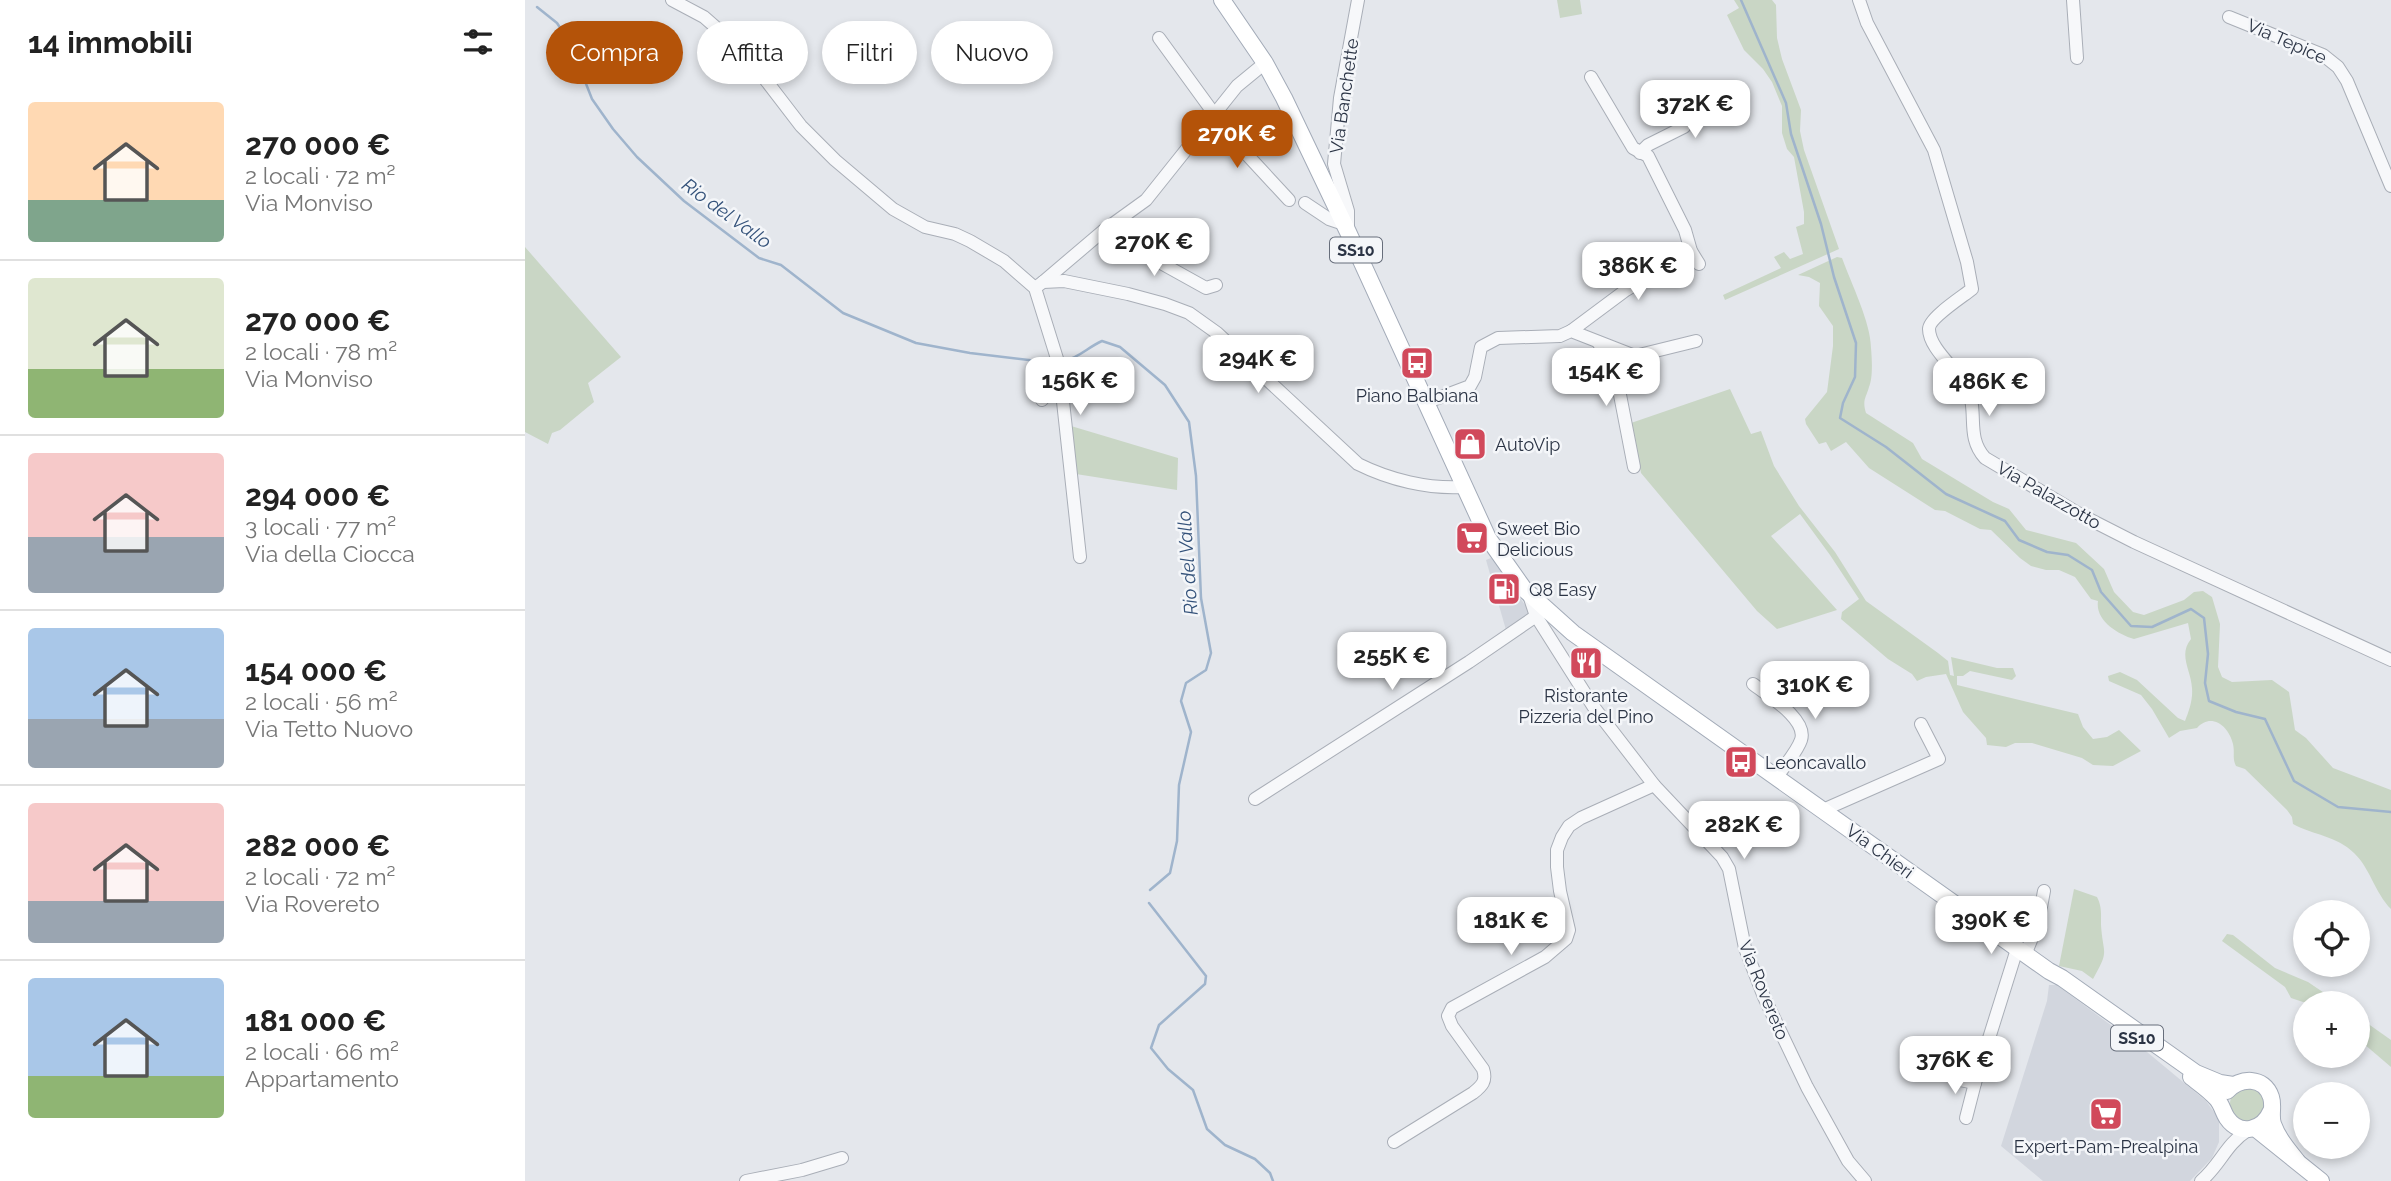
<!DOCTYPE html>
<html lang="it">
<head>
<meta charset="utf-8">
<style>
  body { margin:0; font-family:Raleway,sans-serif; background:#f6f6f6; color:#222; height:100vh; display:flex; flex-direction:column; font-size:26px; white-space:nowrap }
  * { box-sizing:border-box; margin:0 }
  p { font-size:23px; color:#767676 }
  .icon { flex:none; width:38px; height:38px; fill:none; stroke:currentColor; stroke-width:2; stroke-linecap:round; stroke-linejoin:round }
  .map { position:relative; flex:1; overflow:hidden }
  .sheet { display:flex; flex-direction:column; background:#fff; width:525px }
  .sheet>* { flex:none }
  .hud { position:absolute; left:21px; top:21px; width:665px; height:63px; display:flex; gap:14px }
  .tools { position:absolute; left:1768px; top:900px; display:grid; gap:14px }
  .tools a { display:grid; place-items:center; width:77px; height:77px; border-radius:50%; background:#fff; box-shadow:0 4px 10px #0003; font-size:35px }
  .price { position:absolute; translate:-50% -60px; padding:0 16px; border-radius:14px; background:#fff; color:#222; font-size:23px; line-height:46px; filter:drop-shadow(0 2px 4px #0008) }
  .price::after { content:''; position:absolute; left:50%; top:42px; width:21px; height:16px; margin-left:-10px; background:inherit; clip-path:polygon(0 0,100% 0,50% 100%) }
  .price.selected { background:#b45309; color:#fff }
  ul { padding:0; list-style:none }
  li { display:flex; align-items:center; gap:21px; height:175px; padding:0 28px }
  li+li { border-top:2px solid #e0e0e0 }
  li span { display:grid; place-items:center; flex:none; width:196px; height:140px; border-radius:7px; color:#555 }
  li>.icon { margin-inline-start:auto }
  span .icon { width:84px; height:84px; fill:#fffc; stroke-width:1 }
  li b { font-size:30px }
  h2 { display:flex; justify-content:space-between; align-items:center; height:84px; padding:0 28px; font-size:30px }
  .tag { padding:0 24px; border-radius:32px; background:#fff; box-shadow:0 4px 10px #0003; font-size:24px; line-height:63px }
  .tag.selected { background:#b45309; color:#fff }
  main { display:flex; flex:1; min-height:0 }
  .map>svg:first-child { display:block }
  .built { fill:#d2d6de }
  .green { fill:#c9d6c5 }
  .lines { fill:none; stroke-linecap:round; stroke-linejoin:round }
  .stream { stroke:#9fb4cc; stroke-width:2.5 }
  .minor-casing { stroke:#a9aeb7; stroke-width:14 }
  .major-casing { stroke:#a3abb8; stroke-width:18 }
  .minor { stroke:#f7f8fa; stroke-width:12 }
  .major { stroke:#fff; stroke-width:16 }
  .labels { text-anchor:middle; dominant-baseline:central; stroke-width:5; stroke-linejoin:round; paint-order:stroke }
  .shield { fill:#f4f6f9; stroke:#676e7b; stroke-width:2 }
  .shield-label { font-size:16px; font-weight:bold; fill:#2b3445 }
  .street-label { font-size:18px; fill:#2b3445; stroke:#f4f6f9 }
  .poi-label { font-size:18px; fill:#2b3445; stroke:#f4f6f9; text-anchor:start }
  .water-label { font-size:19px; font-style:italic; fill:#34527a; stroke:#f4f6f9 }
</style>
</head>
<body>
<main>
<section class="sheet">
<h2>14 immobili<svg class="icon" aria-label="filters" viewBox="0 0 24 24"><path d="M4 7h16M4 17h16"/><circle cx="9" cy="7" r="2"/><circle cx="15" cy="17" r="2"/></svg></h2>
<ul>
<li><span style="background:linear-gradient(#ffd9b3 70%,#7fa58c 0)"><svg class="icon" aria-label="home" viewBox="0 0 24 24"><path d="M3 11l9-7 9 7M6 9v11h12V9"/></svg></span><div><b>270 000 €</b><p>2 locali · 72 m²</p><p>Via Monviso</p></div></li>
<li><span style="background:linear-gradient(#dfe7d0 65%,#8fb573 0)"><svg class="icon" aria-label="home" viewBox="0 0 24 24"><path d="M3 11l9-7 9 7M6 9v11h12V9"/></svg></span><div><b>270 000 €</b><p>2 locali · 78 m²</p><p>Via Monviso</p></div></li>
<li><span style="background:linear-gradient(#f6c9c9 60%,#9aa5b1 0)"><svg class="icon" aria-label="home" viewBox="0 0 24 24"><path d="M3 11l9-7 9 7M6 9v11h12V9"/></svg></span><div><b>294 000 €</b><p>3 locali · 77 m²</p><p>Via della Ciocca</p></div></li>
<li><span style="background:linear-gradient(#a9c7e8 65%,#9aa5b1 0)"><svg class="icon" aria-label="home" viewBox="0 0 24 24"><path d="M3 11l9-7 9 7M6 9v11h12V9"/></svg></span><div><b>154 000 €</b><p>2 locali · 56 m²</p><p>Via Tetto Nuovo</p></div></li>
<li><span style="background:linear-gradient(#f6c9c9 70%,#9aa5b1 0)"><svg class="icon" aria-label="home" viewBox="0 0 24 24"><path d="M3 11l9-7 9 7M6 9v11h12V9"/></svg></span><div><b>282 000 €</b><p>2 locali · 72 m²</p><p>Via Rovereto</p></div></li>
<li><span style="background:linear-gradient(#a9c7e8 70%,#8fb573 0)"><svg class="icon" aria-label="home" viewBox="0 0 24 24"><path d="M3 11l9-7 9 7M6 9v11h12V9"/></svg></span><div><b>181 000 €</b><p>2 locali · 66 m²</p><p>Appartamento</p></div></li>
</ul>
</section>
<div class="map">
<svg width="1866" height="1181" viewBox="0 0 1866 1181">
  <rect width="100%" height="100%" fill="#e4e7ec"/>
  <g class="built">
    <path d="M966 558 1006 613 981 630 961 560Z"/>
    <path d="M1524 985H1532L1622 1052 1681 1101 1694 1119V1142L1687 1158 1665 1181H1518L1476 1146 1522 1001Z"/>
  </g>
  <g class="green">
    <path d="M1032 0H1055L1057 14 1035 18Z"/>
    <path d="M1209 0H1247L1251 5 1252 38 1257 59 1276 110 1275 131 1279 150 1314 249 1200 300 1198 295 1256 268 1249 257 1259 252 1265 259 1278 254 1271 227 1279 224V212L1269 157 1262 149 1257 133V106L1247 82 1238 69 1219 50 1202 15 1214 8Z"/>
    <path d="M0 247 96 357 63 383 69 402 35 430 27 433 23 444 0 432Z"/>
    <path d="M1312 257 1317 258C1326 283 1346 323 1346 348 1347 359 1348 378 1344 387 1341 398 1337 400 1341 413L1388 443 1397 459 1468 502 1484 509 1501 530 1551 543 1579 569 1589 592 1608 612 1619 615 1659 600 1669 592 1678 591 1687 597 1695 624 1693 667 1697 677 1707 682 1747 680 1764 692 1770 730 1781 738 1808 768 1866 790V909C1850 893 1845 868 1829 853 1812 836 1788 835 1768 824L1767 817 1762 810 1720 769 1711 766C1707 758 1710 753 1708 744 1704 726 1686 712 1672 728L1655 731 1644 738 1627 709 1616 695 1584 681 1583 676 1595 672 1612 680 1653 718 1660 721C1664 711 1668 700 1667 688 1666 670 1653 655 1666 639L1663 623 1609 639C1592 634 1570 620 1573 601L1566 599 1550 577 1534 570H1521L1506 566 1495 558 1466 530 1455 529 1420 511 1410 510 1344 468 1321 442 1306 451 1301 442 1294 444 1281 424 1280 419 1302 392 1308 346V326L1294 306 1295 283 1284 277 1273 275Z"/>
    <path d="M1205 389 1226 434 1236 431 1249 466 1274 506 1310 552 1341 601 1413 653 1423 661 1425 675 1429 676 1426 657 1472 668H1488L1491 676 1487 680 1445 671 1438 676H1432V685L1553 714 1558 727 1568 739 1582 737 1594 730 1616 751 1588 766 1568 765 1557 758 1507 743H1490L1481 747 1462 745 1461 738 1438 712 1421 674 1401 677 1392 681 1387 674 1363 659 1316 619 1317 612 1334 599 1305 555 1275 514 1246 536 1312 610 1252 629 1232 611 1116 473 1106 423Z"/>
    <path d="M546 426 653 458 652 490 551 474Z"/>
    <path d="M1549 889 1572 897C1577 907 1576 914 1576 925 1578 956 1585 949 1568 979L1557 971 1534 966Z"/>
    <path d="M1702 934 1708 935 1750 968 1783 982 1814 1003H1781L1766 998 1760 987 1697 941Z"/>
    <path d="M1832 1016 1866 1040V1067L1832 1038Z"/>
    <circle cx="1722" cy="1104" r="17"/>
  </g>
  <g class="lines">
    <g class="stream">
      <path d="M1216 0 1261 103 1266 134 1296 224 1309 277 1331 343 1330 377 1318 403 1315 418 1361 447 1421 494 1480 521 1494 540 1522 552 1543 555 1567 570 1576 592 1606 626 1627 627 1666 609 1679 618 1683 654 1680 683 1684 701 1711 712 1740 719 1769 781 1813 807 1866 812"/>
      <path d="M12 7 32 23 45 43 67 99 88 129 112 157 159 201 234 258 256 265 318 313 391 343 445 353 529 363"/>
      <path d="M539 361C554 358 563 347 577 341L595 347 640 385 664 422 671 476 676 598 686 653 681 670 661 683 656 701 666 732 654 785 652 841 645 873 625 890"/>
      <path d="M624 903 681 976 680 984 634 1025 626 1048 643 1069 668 1090 682 1129 700 1145 730 1159 745 1173 748 1181"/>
    </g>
    <defs>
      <g id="minor">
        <path d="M147 0 179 17 220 53 276 126 310 160 368 209 400 227 430 234 445 241 479 261 510 288 534 365 555 557"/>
        <path d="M1334 0 1342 23 1409 150 1442 262 1447 289C1437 297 1404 318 1404 329 1404 349 1433 370 1442 388 1454 412 1440 436 1460 458L1556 515 1609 542 1866 660"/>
        <path d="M1548 0 1552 58"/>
        <path d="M1704 17 1798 55 1813 67 1822 81 1866 186"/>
        <path d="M634 38 690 115"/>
        <path d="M1066 77 1108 148 1123 156 1160 230 1166 251 1174 264"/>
        <path d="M688 118 764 200"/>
        <path d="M1115 153 1123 145 1159 127 1161 93"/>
        <path d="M780 203 804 219 819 224"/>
        <path d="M584 228 591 238 681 288 691 285"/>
        <path d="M823 230V211L809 164 815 98 833 0"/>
        <path d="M518 282 578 231 621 200 712 86 740 63"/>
        <path d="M510 288 518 282 539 281 603 294 640 304 664 313 692 333 833 464C865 480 903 489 938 487"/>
        <path d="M1046 331 1101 290 1166 251"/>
        <path d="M1073 342 1090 369 1109 467"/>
        <path d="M517 400 536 376"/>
        <path d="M900 403 945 386 950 377 956 347 973 338 1035 336 1046 331 1110 356 1171 341"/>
        <path d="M1004 595 1011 616 1068 706 1129 785 1197 857 1204 869 1220 948 1239 997 1282 1087 1323 1161 1340 1181"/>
        <path d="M1228 684C1242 695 1283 719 1276 740 1272 752 1259 766 1252 777"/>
        <path d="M730 799 944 662 1017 612"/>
        <path d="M1298 810 1414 759 1396 724"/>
        <path d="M1500 955 1513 923 1519 891"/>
        <path d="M1421 1058 1430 1079 1450 1083 1492 949"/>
        <path d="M1441 1118 1450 1083"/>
        <path d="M869 1142 948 1093C957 1086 962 1081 958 1069L927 1026 923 1016 927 1008 1020 957 1041 939 1044 930 1035 891 1032 867V850L1037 837 1044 826 1056 818 1129 785"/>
        <path d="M221 1181 277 1170 317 1158"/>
        <path d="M1676 1181C1696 1164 1700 1145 1723 1130"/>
      </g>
      <g id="major">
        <path d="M697 0 740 63 759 98 823 232 963 538 999 589 1048 633 1524 971 1537 978 1671 1073 1695 1083 1708 1085"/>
        <path d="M1666 1077C1675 1084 1684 1090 1692 1099 1697 1105 1698 1112 1702 1118 1715 1137 1738 1130 1746 1111"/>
        <path d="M1702 1091C1715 1077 1739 1076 1746 1097 1749 1106 1745 1115 1748 1124 1753 1138 1763 1150 1772 1161"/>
        <path d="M1730 1128 1796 1181"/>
      </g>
    </defs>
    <use href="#minor" class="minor-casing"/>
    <use href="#major" class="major-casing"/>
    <use href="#minor" class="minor"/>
    <use href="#major" class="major"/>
  </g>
  <defs>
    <symbol id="bus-square" viewBox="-11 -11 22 22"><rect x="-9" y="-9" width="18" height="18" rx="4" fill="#d1495b" stroke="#f4f6f9"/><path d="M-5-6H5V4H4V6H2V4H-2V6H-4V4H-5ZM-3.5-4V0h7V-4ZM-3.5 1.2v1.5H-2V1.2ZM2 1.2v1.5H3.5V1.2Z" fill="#fff"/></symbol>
    <symbol id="shop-square" viewBox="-11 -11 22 22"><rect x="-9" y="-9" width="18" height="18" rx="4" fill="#d1495b" stroke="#f4f6f9"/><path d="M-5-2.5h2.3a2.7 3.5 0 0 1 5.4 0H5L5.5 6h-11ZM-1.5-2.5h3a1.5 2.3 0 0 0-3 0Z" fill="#fff"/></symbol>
    <symbol id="supermarket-square" viewBox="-11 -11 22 22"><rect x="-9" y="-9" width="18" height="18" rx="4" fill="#d1495b" stroke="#f4f6f9"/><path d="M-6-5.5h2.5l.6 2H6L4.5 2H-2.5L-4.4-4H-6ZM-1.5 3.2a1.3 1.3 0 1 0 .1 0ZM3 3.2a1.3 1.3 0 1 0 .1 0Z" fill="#fff"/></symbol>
    <symbol id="fuel-square" viewBox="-11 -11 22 22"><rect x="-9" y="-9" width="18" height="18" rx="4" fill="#d1495b" stroke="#f4f6f9"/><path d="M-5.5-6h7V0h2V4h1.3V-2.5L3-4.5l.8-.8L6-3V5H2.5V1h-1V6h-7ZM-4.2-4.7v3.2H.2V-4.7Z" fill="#fff"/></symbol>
    <symbol id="restaurant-square" viewBox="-11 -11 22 22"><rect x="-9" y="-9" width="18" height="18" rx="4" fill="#d1495b" stroke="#f4f6f9"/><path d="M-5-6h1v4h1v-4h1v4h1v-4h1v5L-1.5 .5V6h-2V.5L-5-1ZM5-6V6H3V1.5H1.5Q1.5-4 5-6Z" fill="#fff"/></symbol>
  </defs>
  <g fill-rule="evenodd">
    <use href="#bus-square" x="873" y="344" width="38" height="38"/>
    <use href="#shop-square" x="926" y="425" width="38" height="38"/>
    <use href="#supermarket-square" x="928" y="519" width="38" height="38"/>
    <use href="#fuel-square" x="960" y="570" width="38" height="38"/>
    <use href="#restaurant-square" x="1042" y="644" width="38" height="38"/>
    <use href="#bus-square" x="1197" y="743" width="38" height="38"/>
    <use href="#supermarket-square" x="1562" y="1095" width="38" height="38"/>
  </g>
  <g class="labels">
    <g class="shield">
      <rect x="805" y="237.5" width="52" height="25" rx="5"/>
      <rect x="1586" y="1025.5" width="52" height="25" rx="5"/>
    </g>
    <g class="shield-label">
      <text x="831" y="250">SS10</text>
      <text x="1612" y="1038">SS10</text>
    </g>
    <g class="street-label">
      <text transform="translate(1762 41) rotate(24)">Via Tepice</text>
      <text transform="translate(819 96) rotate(-82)">Via Banchette</text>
      <text transform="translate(1524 495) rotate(30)">Via Palazzotto</text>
      <text transform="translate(1355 851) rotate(36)">Via Chieri</text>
      <text transform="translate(1239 990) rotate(68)">Via Rovereto</text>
    </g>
    <g class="poi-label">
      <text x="892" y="395" text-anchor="middle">Piano Balbiana</text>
      <text x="970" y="444">AutoVip</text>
      <text x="972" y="528">Sweet Bio<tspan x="972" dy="21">Delicious</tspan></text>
      <text x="1004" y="589">Q8 Easy</text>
      <text x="1061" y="695" text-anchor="middle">Ristorante<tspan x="1061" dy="21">Pizzeria del Pino</tspan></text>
      <text x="1240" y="762">Leoncavallo</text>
      <text x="1581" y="1146" text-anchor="middle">Expert-Pam-Prealpina</text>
    </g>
    <g class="water-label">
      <text transform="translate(202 213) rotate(36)">Rio del Vallo</text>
      <text transform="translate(662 563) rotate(-94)">Rio del Vallo</text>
    </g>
  </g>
</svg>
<div class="tools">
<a><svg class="icon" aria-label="locate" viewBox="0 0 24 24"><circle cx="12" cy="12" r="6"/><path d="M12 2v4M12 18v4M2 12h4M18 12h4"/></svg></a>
<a>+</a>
<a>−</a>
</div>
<b class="price" style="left:1170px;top:140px">372K €</b>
<b class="price selected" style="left:712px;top:170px">270K €</b>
<b class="price" style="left:629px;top:278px">270K €</b>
<b class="price" style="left:1113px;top:302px">386K €</b>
<b class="price" style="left:733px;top:395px">294K €</b>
<b class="price" style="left:1081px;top:408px">154K €</b>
<b class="price" style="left:555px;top:417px">156K €</b>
<b class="price" style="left:1464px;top:418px">486K €</b>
<b class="price" style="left:867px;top:692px">255K €</b>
<b class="price" style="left:1290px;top:721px">310K €</b>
<b class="price" style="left:1219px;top:861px">282K €</b>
<b class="price" style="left:1466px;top:956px">390K €</b>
<b class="price" style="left:986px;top:957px">181K €</b>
<b class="price" style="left:1430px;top:1096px">376K €</b>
<div class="hud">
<a class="tag selected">Compra</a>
<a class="tag">Affitta</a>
<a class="tag">Filtri</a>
<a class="tag">Nuovo</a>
</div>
</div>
</main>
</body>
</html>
